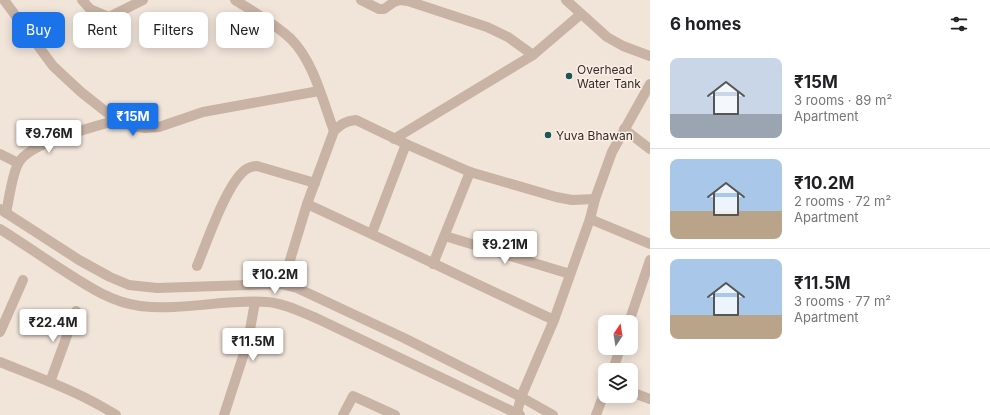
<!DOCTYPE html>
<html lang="en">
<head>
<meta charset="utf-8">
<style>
  body { margin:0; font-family:Inter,sans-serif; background:#f2f2f2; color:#202124; height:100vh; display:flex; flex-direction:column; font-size:15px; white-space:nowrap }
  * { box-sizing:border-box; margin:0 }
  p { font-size:13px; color:#757577 }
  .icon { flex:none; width:22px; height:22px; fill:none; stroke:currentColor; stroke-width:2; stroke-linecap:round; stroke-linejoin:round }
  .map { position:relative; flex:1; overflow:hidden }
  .drawer { display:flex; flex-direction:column; background:#fff; width:340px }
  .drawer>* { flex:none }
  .guide { position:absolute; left:12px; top:12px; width:380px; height:36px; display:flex; gap:8px }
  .needle { width:26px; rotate:12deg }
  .fabs { position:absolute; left:598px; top:315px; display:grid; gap:8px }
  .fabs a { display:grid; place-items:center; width:40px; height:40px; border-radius:8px; background:#fff; box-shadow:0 2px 10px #0003; font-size:20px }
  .price { position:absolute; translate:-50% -34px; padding:0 9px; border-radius:4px; background:#fff; color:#222; font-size:13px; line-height:26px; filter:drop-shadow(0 1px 2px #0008) }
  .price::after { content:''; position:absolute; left:50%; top:24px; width:12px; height:9px; margin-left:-6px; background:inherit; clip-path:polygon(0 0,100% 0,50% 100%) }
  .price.on { background:#1a73e8; color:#fff }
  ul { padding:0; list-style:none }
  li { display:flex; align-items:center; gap:12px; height:100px; padding:0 20px }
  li+li { border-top:1px solid #e0e0e0 }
  li span { display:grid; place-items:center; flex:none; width:112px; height:80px; border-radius:8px; color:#555 }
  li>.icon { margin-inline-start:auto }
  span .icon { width:48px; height:48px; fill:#fffc; stroke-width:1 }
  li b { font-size:17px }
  h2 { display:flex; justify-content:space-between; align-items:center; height:48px; padding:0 20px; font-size:17px }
  .pill { padding:0 14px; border-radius:8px; background:#fff; box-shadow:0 2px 10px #0003; font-size:14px; line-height:36px }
  .pill.on { background:#1a73e8; color:#fff }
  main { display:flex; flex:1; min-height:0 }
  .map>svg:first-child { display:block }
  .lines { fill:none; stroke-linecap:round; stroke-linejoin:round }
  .minor { stroke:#c9b3a5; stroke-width:10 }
  .poi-dot { fill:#1c5656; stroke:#f9efe6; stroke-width:1.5 }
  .labels { text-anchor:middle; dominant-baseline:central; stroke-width:3; stroke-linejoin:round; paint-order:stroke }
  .poi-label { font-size:12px; fill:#352a27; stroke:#f9efe6; text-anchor:start }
</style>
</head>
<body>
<main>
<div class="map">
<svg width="650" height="415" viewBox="0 0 650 415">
  <rect width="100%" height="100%" fill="#f1e4d9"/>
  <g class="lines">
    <g class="minor">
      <path d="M4 0 53 66 81 92 105 111 117 120 133 126 145 128 159 127 203 112 319 91"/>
      <path d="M82 0 90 9 109 17 143 0"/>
      <path d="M235 0C254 12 275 24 291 39 314 62 323 102 334 131"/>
      <path d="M361 0 379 9H384L394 2 400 0 408 1 487 27 508 37 533 55"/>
      <path d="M566 0 607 37 623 46 650 56"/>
      <path d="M624 129 650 149"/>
      <path d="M394 139 533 55 581 14"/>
      <path d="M0 154 18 163"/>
      <path d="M307 204C390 242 471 282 554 320"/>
      <path d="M0 209 79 260 110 277 129 285 157 288 281 284 297 288 404 338 521 397 553 415"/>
      <path d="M6 213C9 200 12 173 19 162 31 142 94 127 117 120"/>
      <path d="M590 219 650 244"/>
      <path d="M0 229C21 242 41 256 61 269 86 285 110 302 140 306 182 311 225 299 267 302 284 303 301 312 316 318L520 415"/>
      <path d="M372 233 406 144"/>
      <path d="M445 236 570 274"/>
      <path d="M433 264 470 172"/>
      <path d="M197 266C207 242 226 185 245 170 249 167 252 166 257 166L315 183"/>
      <path d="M281 284 287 270 307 204 334 131C341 124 346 121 356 120L406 144 470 172 556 197 572 200 595 199"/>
      <path d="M629 322 650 260"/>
      <path d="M0 332 23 280"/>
      <path d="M0 362C40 378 80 392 116 415"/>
      <path d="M613 370 620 348"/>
      <path d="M50 382 76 311"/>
      <path d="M631 392 650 399"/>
      <path d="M517 413 521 397 554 320 590 219 595 199 612 152 650 84"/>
      <path d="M224 415 248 341 255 302"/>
      <path d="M343 415 353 396 395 415"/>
      <path d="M596 415 605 391"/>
    </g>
  </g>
  <g class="poi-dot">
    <circle cx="569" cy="76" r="4"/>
    <circle cx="548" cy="135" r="4"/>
  </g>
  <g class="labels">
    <g class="poi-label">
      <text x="577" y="69">Overhead<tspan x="577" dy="14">Water Tank</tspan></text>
      <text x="556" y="135">Yuva Bhawan</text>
    </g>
  </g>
</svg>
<div class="fabs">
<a><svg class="needle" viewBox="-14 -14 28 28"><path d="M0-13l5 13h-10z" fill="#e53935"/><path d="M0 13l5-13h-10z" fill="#757577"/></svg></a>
<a><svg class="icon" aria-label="layers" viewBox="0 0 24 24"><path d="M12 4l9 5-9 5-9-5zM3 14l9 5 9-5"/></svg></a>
</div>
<b class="price on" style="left:133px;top:137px">₹15M</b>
<b class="price" style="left:49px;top:154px">₹9.76M</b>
<b class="price" style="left:505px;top:265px">₹9.21M</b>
<b class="price" style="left:275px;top:295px">₹10.2M</b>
<b class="price" style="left:53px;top:343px">₹22.4M</b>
<b class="price" style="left:253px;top:362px">₹11.5M</b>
<div class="guide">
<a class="pill on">Buy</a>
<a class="pill">Rent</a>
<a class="pill">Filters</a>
<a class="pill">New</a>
</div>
</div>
<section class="drawer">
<h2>6 homes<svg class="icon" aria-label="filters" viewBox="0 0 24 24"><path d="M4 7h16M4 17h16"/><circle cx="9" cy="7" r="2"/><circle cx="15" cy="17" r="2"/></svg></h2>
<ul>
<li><span style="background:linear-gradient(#c9d6e8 70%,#9aa5b1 0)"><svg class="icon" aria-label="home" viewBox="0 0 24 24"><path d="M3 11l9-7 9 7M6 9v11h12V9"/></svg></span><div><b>₹15M</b><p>3 rooms · 89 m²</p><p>Apartment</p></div></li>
<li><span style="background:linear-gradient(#a9c7e8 65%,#b9a48a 0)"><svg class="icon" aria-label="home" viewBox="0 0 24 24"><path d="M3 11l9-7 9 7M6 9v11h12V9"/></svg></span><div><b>₹10.2M</b><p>2 rooms · 72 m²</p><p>Apartment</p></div></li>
<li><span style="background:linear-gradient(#a9c7e8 70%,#b9a48a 0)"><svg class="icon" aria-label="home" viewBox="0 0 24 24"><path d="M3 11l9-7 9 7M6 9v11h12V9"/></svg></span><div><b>₹11.5M</b><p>3 rooms · 77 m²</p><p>Apartment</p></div></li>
</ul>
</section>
</main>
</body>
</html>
